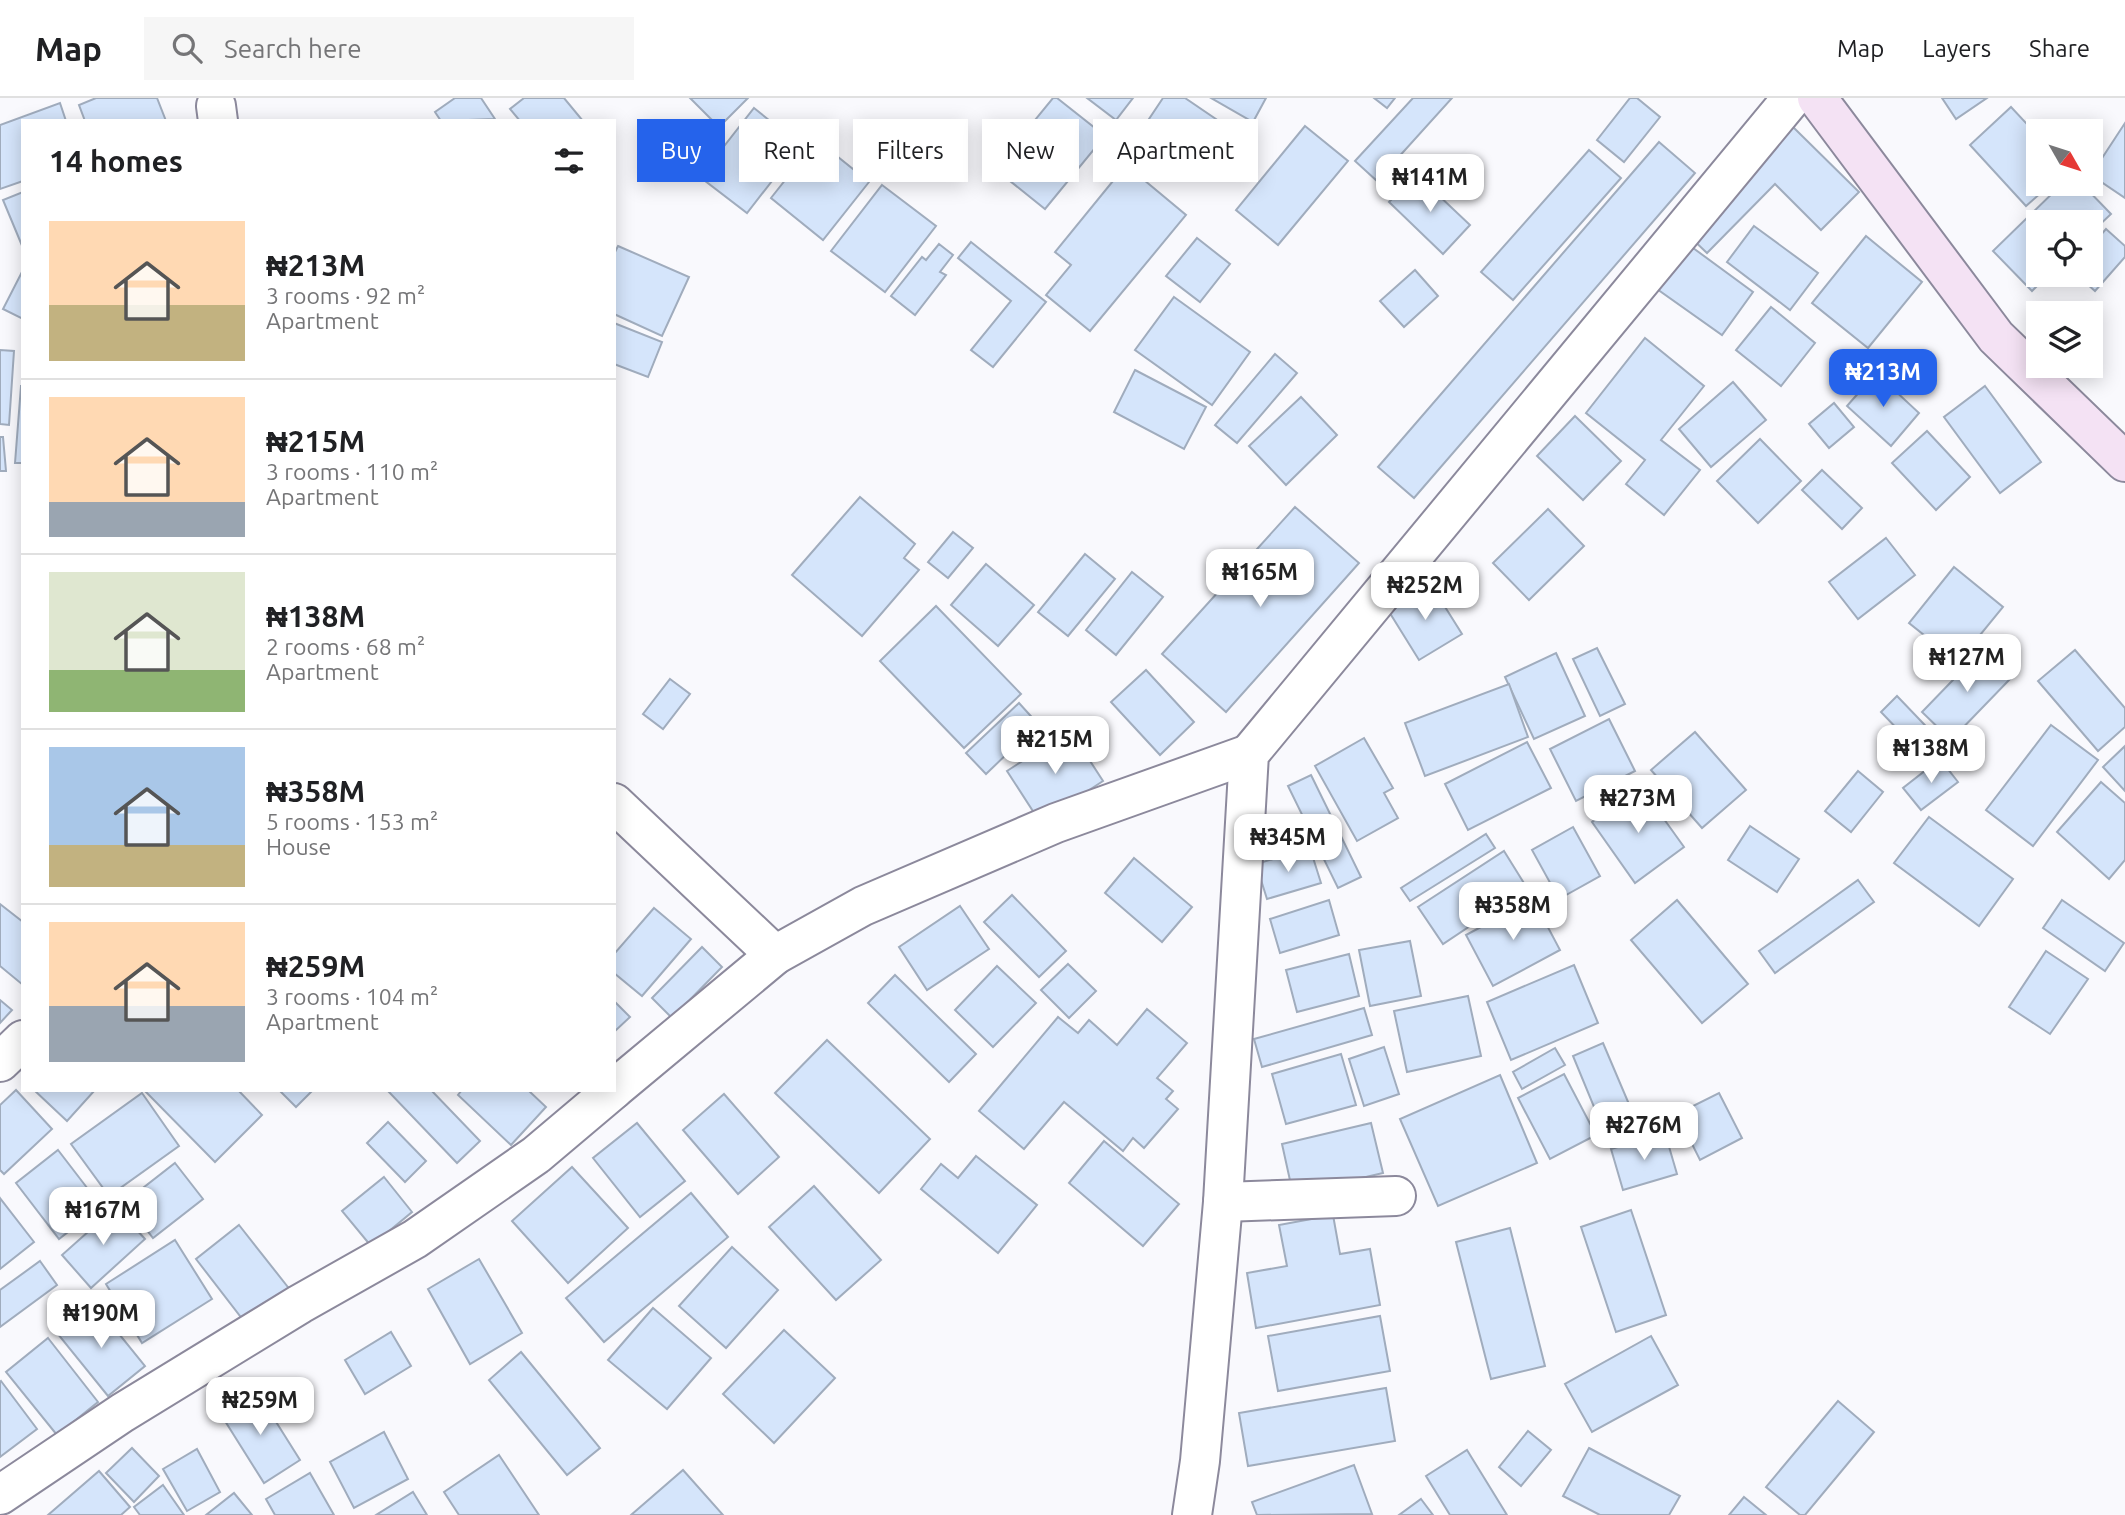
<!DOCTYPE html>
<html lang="en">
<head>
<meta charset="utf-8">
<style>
  body { margin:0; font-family:Ubuntu,sans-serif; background:#f6f6f6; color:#202124; height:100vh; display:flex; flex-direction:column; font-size:26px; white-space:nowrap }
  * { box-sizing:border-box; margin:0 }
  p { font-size:23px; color:#757577 }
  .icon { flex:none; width:38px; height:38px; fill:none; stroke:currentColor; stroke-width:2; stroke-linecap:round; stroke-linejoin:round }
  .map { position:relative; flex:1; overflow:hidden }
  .drawer { position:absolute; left:21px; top:21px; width:595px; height:973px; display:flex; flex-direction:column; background:#fff; border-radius:0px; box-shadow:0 4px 18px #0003 }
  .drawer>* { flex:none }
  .hud { position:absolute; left:637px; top:21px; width:665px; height:63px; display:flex; gap:14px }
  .needle { width:46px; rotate:129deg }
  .fabs { position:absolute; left:2026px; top:21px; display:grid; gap:14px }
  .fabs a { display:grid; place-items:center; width:77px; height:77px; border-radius:0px; background:#fff; box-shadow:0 4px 18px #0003; font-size:35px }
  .price { position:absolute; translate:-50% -60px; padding:0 16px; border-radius:14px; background:#fff; color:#222; font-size:23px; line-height:46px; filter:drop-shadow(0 2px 4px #0008) }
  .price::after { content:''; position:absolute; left:50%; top:42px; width:21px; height:16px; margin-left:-10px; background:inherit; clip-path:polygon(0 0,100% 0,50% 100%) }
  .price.current { background:#2563eb; color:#fff }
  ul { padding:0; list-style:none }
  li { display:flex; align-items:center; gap:21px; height:175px; padding:0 28px }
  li+li { border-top:2px solid #e0e0e0 }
  li span { display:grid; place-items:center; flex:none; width:196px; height:140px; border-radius:0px; color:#555 }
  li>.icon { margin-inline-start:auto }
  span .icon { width:84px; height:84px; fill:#fffc; stroke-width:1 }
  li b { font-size:30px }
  h2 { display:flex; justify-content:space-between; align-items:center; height:84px; padding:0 28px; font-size:30px }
  .tag { padding:0 24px; border-radius:0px; background:#fff; box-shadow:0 4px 18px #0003; font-size:24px; line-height:63px }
  .tag.current { background:#2563eb; color:#fff }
  header { display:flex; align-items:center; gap:42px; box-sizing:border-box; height:98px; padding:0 35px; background:#fff; border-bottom:2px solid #e0e0e0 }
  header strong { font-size:33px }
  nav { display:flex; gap:38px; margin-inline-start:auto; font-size:24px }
  .search { width:490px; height:63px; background:#f6f6f6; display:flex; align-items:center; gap:18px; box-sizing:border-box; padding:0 24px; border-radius:0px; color:#757577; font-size:26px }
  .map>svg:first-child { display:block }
  .building { fill:#d5e5fb; stroke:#a0acbd; stroke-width:2 }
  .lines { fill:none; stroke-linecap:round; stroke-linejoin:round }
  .street-casing { stroke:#8c899c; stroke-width:42 }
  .secondary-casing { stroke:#8c899c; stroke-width:42 }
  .street { stroke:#fff; stroke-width:38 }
  .secondary { stroke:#f4e2f4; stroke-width:38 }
</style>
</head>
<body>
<header>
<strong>Map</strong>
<div class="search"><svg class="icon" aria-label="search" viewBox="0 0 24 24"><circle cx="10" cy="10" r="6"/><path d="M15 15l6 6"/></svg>Search here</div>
<nav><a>Map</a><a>Layers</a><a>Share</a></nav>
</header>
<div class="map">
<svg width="2125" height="1417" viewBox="0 0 2125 1417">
  <rect width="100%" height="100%" fill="#f9f9fd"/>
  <g class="building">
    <path d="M96 0H157L166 23H85L79 7Z"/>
    <path d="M455 0H481L495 21 441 23 435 14Z"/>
    <path d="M524 0H564L583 23H520L510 11Z"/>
    <path d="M690 0H748L719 29Z"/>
    <path d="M1053 0H1057L1105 38 1045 111 995 71Z"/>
    <path d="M1087 0H1133L1116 22Z"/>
    <path d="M1163 0H1185L1232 32 1202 75 1141 33Z"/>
    <path d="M1211 0H1266L1253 24Z"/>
    <path d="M1374 0H1395L1387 10Z"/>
    <path d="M1413 0H1452L1377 83 1355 63Z"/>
    <path d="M1630 0H1637L1660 19 1624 64 1597 42Z"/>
    <path d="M1942 0H1987L1956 21Z"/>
    <path d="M60 5 66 23H23V83L0 91V27Z"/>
    <path d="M2011 9 2039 39V86H2051L2026 108 1970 47Z"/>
    <path d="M754 10 800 47 747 115 700 79Z"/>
    <path d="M2125 25V100L2091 77Z"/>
    <path d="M1791 27 1859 94 1821 132 1775 86 1707 155 1686 135Z"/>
    <path d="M1305 28 1348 63 1278 147 1236 112Z"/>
    <path d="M817 42 869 84 823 142 771 100Z"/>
    <path d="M1659 44 1695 75 1414 400 1378 369Z"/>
    <path d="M1589 52 1621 80 1513 202 1481 174Z"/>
    <path d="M1126 67 1186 117 1090 233 1046 197 1071 167 1055 154Z"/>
    <path d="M1416 76 1470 127 1443 156 1389 104Z"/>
    <path d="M2062 86H2082L2111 116 2091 135V124H2039V177H2048L2032 193 1993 153Z"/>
    <path d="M882 87 936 128 885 194 831 153Z"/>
    <path d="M23 94V150L3 102Z"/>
    <path d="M1754 128 1818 175 1790 212 1727 164Z"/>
    <path d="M2106 131 2125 148V159L2095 193 2077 177H2091V148Z"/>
    <path d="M1866 138 1922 184 1868 250 1812 205Z"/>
    <path d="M1197 140 1230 166 1200 204 1166 178Z"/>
    <path d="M971 144 1046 204 993 269 971 252 1011 203 958 160Z"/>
    <path d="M939 146 953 157 940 174 946 177 915 217 891 198 922 159 926 162Z"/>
    <path d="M1689 147 1753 194 1722 237 1657 191Z"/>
    <path d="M618 148 689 179 662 238 614 216V156Z"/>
    <path d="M23 172V221L3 211Z"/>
    <path d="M1415 172 1438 198 1404 229 1380 203Z"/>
    <path d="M1174 199 1250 254 1212 307 1135 252Z"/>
    <path d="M1771 209 1815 245 1781 288 1736 252Z"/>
    <path d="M614 225 662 244 648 279 614 266Z"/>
    <path d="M1645 240 1704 288 1661 342 1700 372 1664 417 1626 386 1645 362 1586 315Z"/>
    <path d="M0 252 14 253 9 327 0 326Z"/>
    <path d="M1275 256 1297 275 1237 345 1215 327Z"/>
    <path d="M1135 272 1206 309 1184 351 1114 314Z"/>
    <path d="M1876 275 1919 315 1891 348 1847 308Z"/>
    <path d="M1733 284 1766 322 1711 369 1679 331Z"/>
    <path d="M21 288H23V365H15Z"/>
    <path d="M1985 288 2041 364 2000 395 1944 319Z"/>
    <path d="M1301 299 1337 337 1286 387 1249 348Z"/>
    <path d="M1834 305 1854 329 1829 350 1809 326Z"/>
    <path d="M1575 318 1621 363 1583 402 1537 358Z"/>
    <path d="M1927 333 1970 379 1936 412 1892 365Z"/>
    <path d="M0 339H3L6 373H0Z"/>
    <path d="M1760 341 1801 383 1758 425 1717 383Z"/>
    <path d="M1822 372 1862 410 1842 431 1802 392Z"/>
    <path d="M860 399 915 446 904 460 919 472 862 538 792 477Z"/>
    <path d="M1295 409 1359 465 1226 614 1162 556Z"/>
    <path d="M1548 411 1584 448 1529 502 1493 465Z"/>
    <path d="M953 434 973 450 948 480 928 464Z"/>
    <path d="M1886 440 1915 477 1858 521 1829 484Z"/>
    <path d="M1085 456 1115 481 1068 538 1038 514Z"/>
    <path d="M986 466 1034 507 998 548 951 507Z"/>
    <path d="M1954 469 2003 509 1958 564 1909 525Z"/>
    <path d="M1132 474 1163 499 1116 557 1086 532Z"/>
    <path d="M1430 485 1462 536 1419 562 1388 512Z"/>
    <path d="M936 508 1021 596 964 650 880 563Z"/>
    <path d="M1597 550 1625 606 1600 618 1573 561Z"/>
    <path d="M1983 551 2012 579 1951 642 1922 614Z"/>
    <path d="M2075 552 2125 610V629L2098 653 2038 583Z"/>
    <path d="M1556 555 1585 618 1534 641 1505 579Z"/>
    <path d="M1146 572 1194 624 1160 657 1111 604Z"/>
    <path d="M670 581 690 596 663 631 643 616Z"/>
    <path d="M1509 586 1528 639 1425 678 1405 625Z"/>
    <path d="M1897 598 1943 646 1927 662 1881 614Z"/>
    <path d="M1019 605 1038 626 986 676 966 655Z"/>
    <path d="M1609 621 1635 673 1576 703 1550 651Z"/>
    <path d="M2051 627 2098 662 2033 748 1986 712Z"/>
    <path d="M1070 632 1103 683 1040 724 1007 673Z"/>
    <path d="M1695 634 1746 692 1702 730 1651 672Z"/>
    <path d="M1364 640 1393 690 1384 695 1398 720 1357 743 1315 668Z"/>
    <path d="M1527 644 1551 690 1468 732 1445 686Z"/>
    <path d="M2125 648V693L2103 669Z"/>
    <path d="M1940 661 1958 684 1921 712 1903 690Z"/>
    <path d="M1858 673 1883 694 1851 734 1825 713Z"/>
    <path d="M1311 677 1361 779 1338 790 1288 688Z"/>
    <path d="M2101 684 2125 705V762L2109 781 2057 734Z"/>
    <path d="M1641 689 1684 749 1635 785 1592 724Z"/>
    <path d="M1929 719 2013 781 1979 828 1894 765Z"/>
    <path d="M1750 728 1799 761 1777 794 1728 762Z"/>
    <path d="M1573 729 1600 778 1559 801 1532 752Z"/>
    <path d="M1486 736 1495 750 1410 803 1401 790Z"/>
    <path d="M1310 750 1321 785 1267 801 1256 766Z"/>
    <path d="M1504 753 1527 790 1443 846 1418 809Z"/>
    <path d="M1134 760 1192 809 1162 844 1105 795Z"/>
    <path d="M1858 782 1874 804 1775 875 1759 853Z"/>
    <path d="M1012 797 1066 853 1039 879 984 824Z"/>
    <path d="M1533 801 1560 852 1493 888 1466 837Z"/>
    <path d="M1329 802 1339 837 1280 855 1270 821Z"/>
    <path d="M1677 802 1748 886 1702 925 1631 842Z"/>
    <path d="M2062 802 2124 845 2105 873 2043 830Z"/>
    <path d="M0 806 23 824V887L0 868Z"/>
    <path d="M960 808 989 851 927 892 899 849Z"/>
    <path d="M654 810 691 841 642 898 614 875V856Z"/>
    <path d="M1410 843 1421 898 1370 908 1359 852Z"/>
    <path d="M702 849 722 869 672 920 652 900Z"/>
    <path d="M2046 853 2088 881 2050 936 2009 909Z"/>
    <path d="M1349 856 1359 898 1297 914 1286 872Z"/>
    <path d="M1068 866 1096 893 1069 920 1041 892Z"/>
    <path d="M1574 867 1598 925 1511 962 1487 904Z"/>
    <path d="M997 868 1036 905 993 949 955 912Z"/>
    <path d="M895 877 976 956 949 984 868 905Z"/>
    <path d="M1468 898 1481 958 1407 974 1394 913Z"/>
    <path d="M0 902 12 912 0 925Z"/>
    <path d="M614 903 630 919 614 934Z"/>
    <path d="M1364 910 1372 937 1262 969 1254 941Z"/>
    <path d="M1147 911 1187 945 1157 980 1173 993 1166 1001 1178 1011 1144 1050 1133 1040 1123 1053 1064 1004 1024 1051 979 1013 1058 919 1078 935 1089 922 1117 947Z"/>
    <path d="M827 942 930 1041 879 1095 775 995Z"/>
    <path d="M1603 945 1637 1025 1606 1038 1573 958Z"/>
    <path d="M1384 949 1399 996 1364 1008 1349 961Z"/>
    <path d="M1555 950 1565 967 1522 991 1513 974Z"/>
    <path d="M1341 956 1356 1007 1286 1026 1272 976Z"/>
    <path d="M1564 976 1596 1037 1550 1061 1518 1000Z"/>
    <path d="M1500 977 1537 1065 1438 1108 1400 1021Z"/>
    <path d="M16 992 52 1031 4 1076 0 1072V1007Z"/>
    <path d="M34 992H95L67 1023Z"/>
    <path d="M144 992H238L262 1017 215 1064Z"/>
    <path d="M279 992H313L296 1009Z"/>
    <path d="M387 992H431L480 1043 457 1065Z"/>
    <path d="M462 992H528L546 1009 511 1047 458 997Z"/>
    <path d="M142 995 179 1048 109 1098 71 1046Z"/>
    <path d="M1719 995 1742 1040 1700 1062 1677 1016Z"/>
    <path d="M724 996 779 1059 738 1096 683 1032Z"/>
    <path d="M388 1024 426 1063 405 1084 367 1045Z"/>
    <path d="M637 1025 685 1083 640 1119 593 1060Z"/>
    <path d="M1371 1025 1383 1075 1293 1096 1282 1046Z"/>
    <path d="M1665 1035 1677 1076 1623 1092 1611 1051Z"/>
    <path d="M1104 1043 1179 1106 1143 1148 1069 1085Z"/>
    <path d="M58 1052 101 1108 59 1141 16 1085Z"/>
    <path d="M976 1058 1037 1107 998 1155 921 1091 941 1066 958 1080Z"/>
    <path d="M175 1065 203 1101 153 1140 125 1104Z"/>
    <path d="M572 1069 628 1130 568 1185 512 1123Z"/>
    <path d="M384 1079 412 1114 371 1148 342 1113Z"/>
    <path d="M814 1088 881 1162 836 1202 769 1129Z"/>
    <path d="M691 1095 728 1139 604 1244 566 1200Z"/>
    <path d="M0 1100 34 1144 0 1171Z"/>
    <path d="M116 1109 145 1141 91 1190 62 1157Z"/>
    <path d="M1631 1112 1666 1217 1616 1234 1581 1129Z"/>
    <path d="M1333 1117 1340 1156 1370 1151 1380 1207 1256 1230 1247 1175 1287 1168 1279 1127Z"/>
    <path d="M239 1127 291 1193 247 1227 196 1161Z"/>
    <path d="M1510 1130 1545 1268 1491 1281 1456 1144Z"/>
    <path d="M175 1142 212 1201 142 1245 106 1186Z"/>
    <path d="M732 1149 778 1192 726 1250 679 1208Z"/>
    <path d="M479 1161 522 1235 470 1266 428 1191Z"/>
    <path d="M40 1163 57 1187 0 1229V1192Z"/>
    <path d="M94 1205 145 1268 108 1298 57 1235Z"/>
    <path d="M653 1210 711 1260 667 1311 608 1262Z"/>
    <path d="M1380 1218 1390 1273 1278 1293 1268 1238Z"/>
    <path d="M784 1232 835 1280 774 1345 723 1296Z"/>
    <path d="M391 1234 411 1268 365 1296 345 1262Z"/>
    <path d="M1651 1238 1678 1287 1592 1334 1565 1286Z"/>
    <path d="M48 1240 98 1304 57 1337 6 1274Z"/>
    <path d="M521 1254 600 1350 567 1377 489 1282Z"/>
    <path d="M1 1283 37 1331 0 1359V1284Z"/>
    <path d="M1386 1290 1395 1343 1248 1368 1239 1315Z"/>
    <path d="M256 1292 300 1362 264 1385 220 1315Z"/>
    <path d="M1838 1303 1874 1334 1805 1417H1800L1766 1389Z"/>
    <path d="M1528 1333 1551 1352 1521 1388 1499 1369Z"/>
    <path d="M384 1334 408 1381 354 1410 330 1364Z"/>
    <path d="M132 1350 159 1378 134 1404 106 1375Z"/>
    <path d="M1589 1350 1680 1398 1669 1417H1600L1563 1398Z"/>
    <path d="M197 1351 220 1394 187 1413 163 1371Z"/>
    <path d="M1467 1352 1507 1417H1450L1426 1378Z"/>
    <path d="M499 1357 539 1417H459L444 1394Z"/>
    <path d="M1354 1367 1372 1416 1257 1417 1252 1404Z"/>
    <path d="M683 1372 723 1417H631Z"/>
    <path d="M99 1373 130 1409 121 1417H48Z"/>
    <path d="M310 1375 334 1417H275L266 1401Z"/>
    <path d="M163 1387 184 1417H140L134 1409Z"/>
    <path d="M413 1394 427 1417H376Z"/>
    <path d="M234 1395 252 1417H206Z"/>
    <path d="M1744 1399 1766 1417H1729Z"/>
    <path d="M1421 1401 1433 1417H1399Z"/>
  </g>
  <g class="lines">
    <defs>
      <g id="street">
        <path d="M216 8 218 23"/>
        <path d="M614 705 775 857"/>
        <path d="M0 964 23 942"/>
        <path d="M614 991 775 857 863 808 1056 725 1249 656"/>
        <path d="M1223 1104 1396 1098"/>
        <path d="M0 1397 122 1315 300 1206 415 1141 536 1057 613 992"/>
        <path d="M1192 1417 1200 1363 1223 1104 1249 656 1792 0"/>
      </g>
      <path id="secondary" d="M1817 0 1996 239 2125 364"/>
    </defs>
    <use href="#street" class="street-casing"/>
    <use href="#secondary" class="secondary-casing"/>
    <use href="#street" class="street"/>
    <use href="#secondary" class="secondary"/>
  </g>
</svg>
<div class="fabs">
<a><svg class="needle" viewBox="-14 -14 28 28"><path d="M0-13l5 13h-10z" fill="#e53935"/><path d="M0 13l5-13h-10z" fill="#757577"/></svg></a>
<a><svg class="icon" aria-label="locate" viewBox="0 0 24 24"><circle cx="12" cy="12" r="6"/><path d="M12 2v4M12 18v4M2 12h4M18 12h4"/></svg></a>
<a><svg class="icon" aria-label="layers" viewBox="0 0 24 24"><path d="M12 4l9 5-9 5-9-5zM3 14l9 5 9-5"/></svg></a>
</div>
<b class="price" style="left:1430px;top:116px">₦141M</b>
<b class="price current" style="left:1883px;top:311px">₦213M</b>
<b class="price" style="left:1260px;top:511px">₦165M</b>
<b class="price" style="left:1425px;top:524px">₦252M</b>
<b class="price" style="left:1967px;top:596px">₦127M</b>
<b class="price" style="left:1055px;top:678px">₦215M</b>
<b class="price" style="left:1931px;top:687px">₦138M</b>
<b class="price" style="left:1638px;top:737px">₦273M</b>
<b class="price" style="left:1288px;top:776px">₦345M</b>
<b class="price" style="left:1513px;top:844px">₦358M</b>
<b class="price" style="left:1644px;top:1064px">₦276M</b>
<b class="price" style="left:103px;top:1149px">₦167M</b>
<b class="price" style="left:101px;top:1252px">₦190M</b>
<b class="price" style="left:260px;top:1339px">₦259M</b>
<div class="hud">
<a class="tag current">Buy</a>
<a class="tag">Rent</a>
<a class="tag">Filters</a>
<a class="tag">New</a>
<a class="tag">Apartment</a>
</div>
<section class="drawer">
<h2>14 homes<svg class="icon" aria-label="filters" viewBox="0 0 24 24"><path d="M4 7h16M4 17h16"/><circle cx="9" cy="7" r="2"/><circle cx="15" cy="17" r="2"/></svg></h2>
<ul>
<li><span style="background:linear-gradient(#ffd9b3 60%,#c2b280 0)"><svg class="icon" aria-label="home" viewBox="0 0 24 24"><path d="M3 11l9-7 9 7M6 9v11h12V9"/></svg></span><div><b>₦213M</b><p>3 rooms · 92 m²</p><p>Apartment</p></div></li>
<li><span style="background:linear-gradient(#ffd9b3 75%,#9aa5b1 0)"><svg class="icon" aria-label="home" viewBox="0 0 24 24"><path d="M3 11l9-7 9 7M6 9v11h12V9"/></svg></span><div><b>₦215M</b><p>3 rooms · 110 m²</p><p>Apartment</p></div></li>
<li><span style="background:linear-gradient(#dfe7d0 70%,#8fb573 0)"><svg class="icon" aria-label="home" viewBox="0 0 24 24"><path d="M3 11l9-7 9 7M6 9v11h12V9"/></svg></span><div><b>₦138M</b><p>2 rooms · 68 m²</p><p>Apartment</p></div></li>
<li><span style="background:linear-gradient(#a9c7e8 70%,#c2b280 0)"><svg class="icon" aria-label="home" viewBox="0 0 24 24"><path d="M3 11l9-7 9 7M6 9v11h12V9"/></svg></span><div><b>₦358M</b><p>5 rooms · 153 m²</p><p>House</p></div></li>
<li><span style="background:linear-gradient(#ffd9b3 60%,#9aa5b1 0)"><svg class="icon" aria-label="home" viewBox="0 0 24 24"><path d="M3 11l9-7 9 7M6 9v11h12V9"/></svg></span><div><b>₦259M</b><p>3 rooms · 104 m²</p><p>Apartment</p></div></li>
</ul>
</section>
</div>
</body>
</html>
